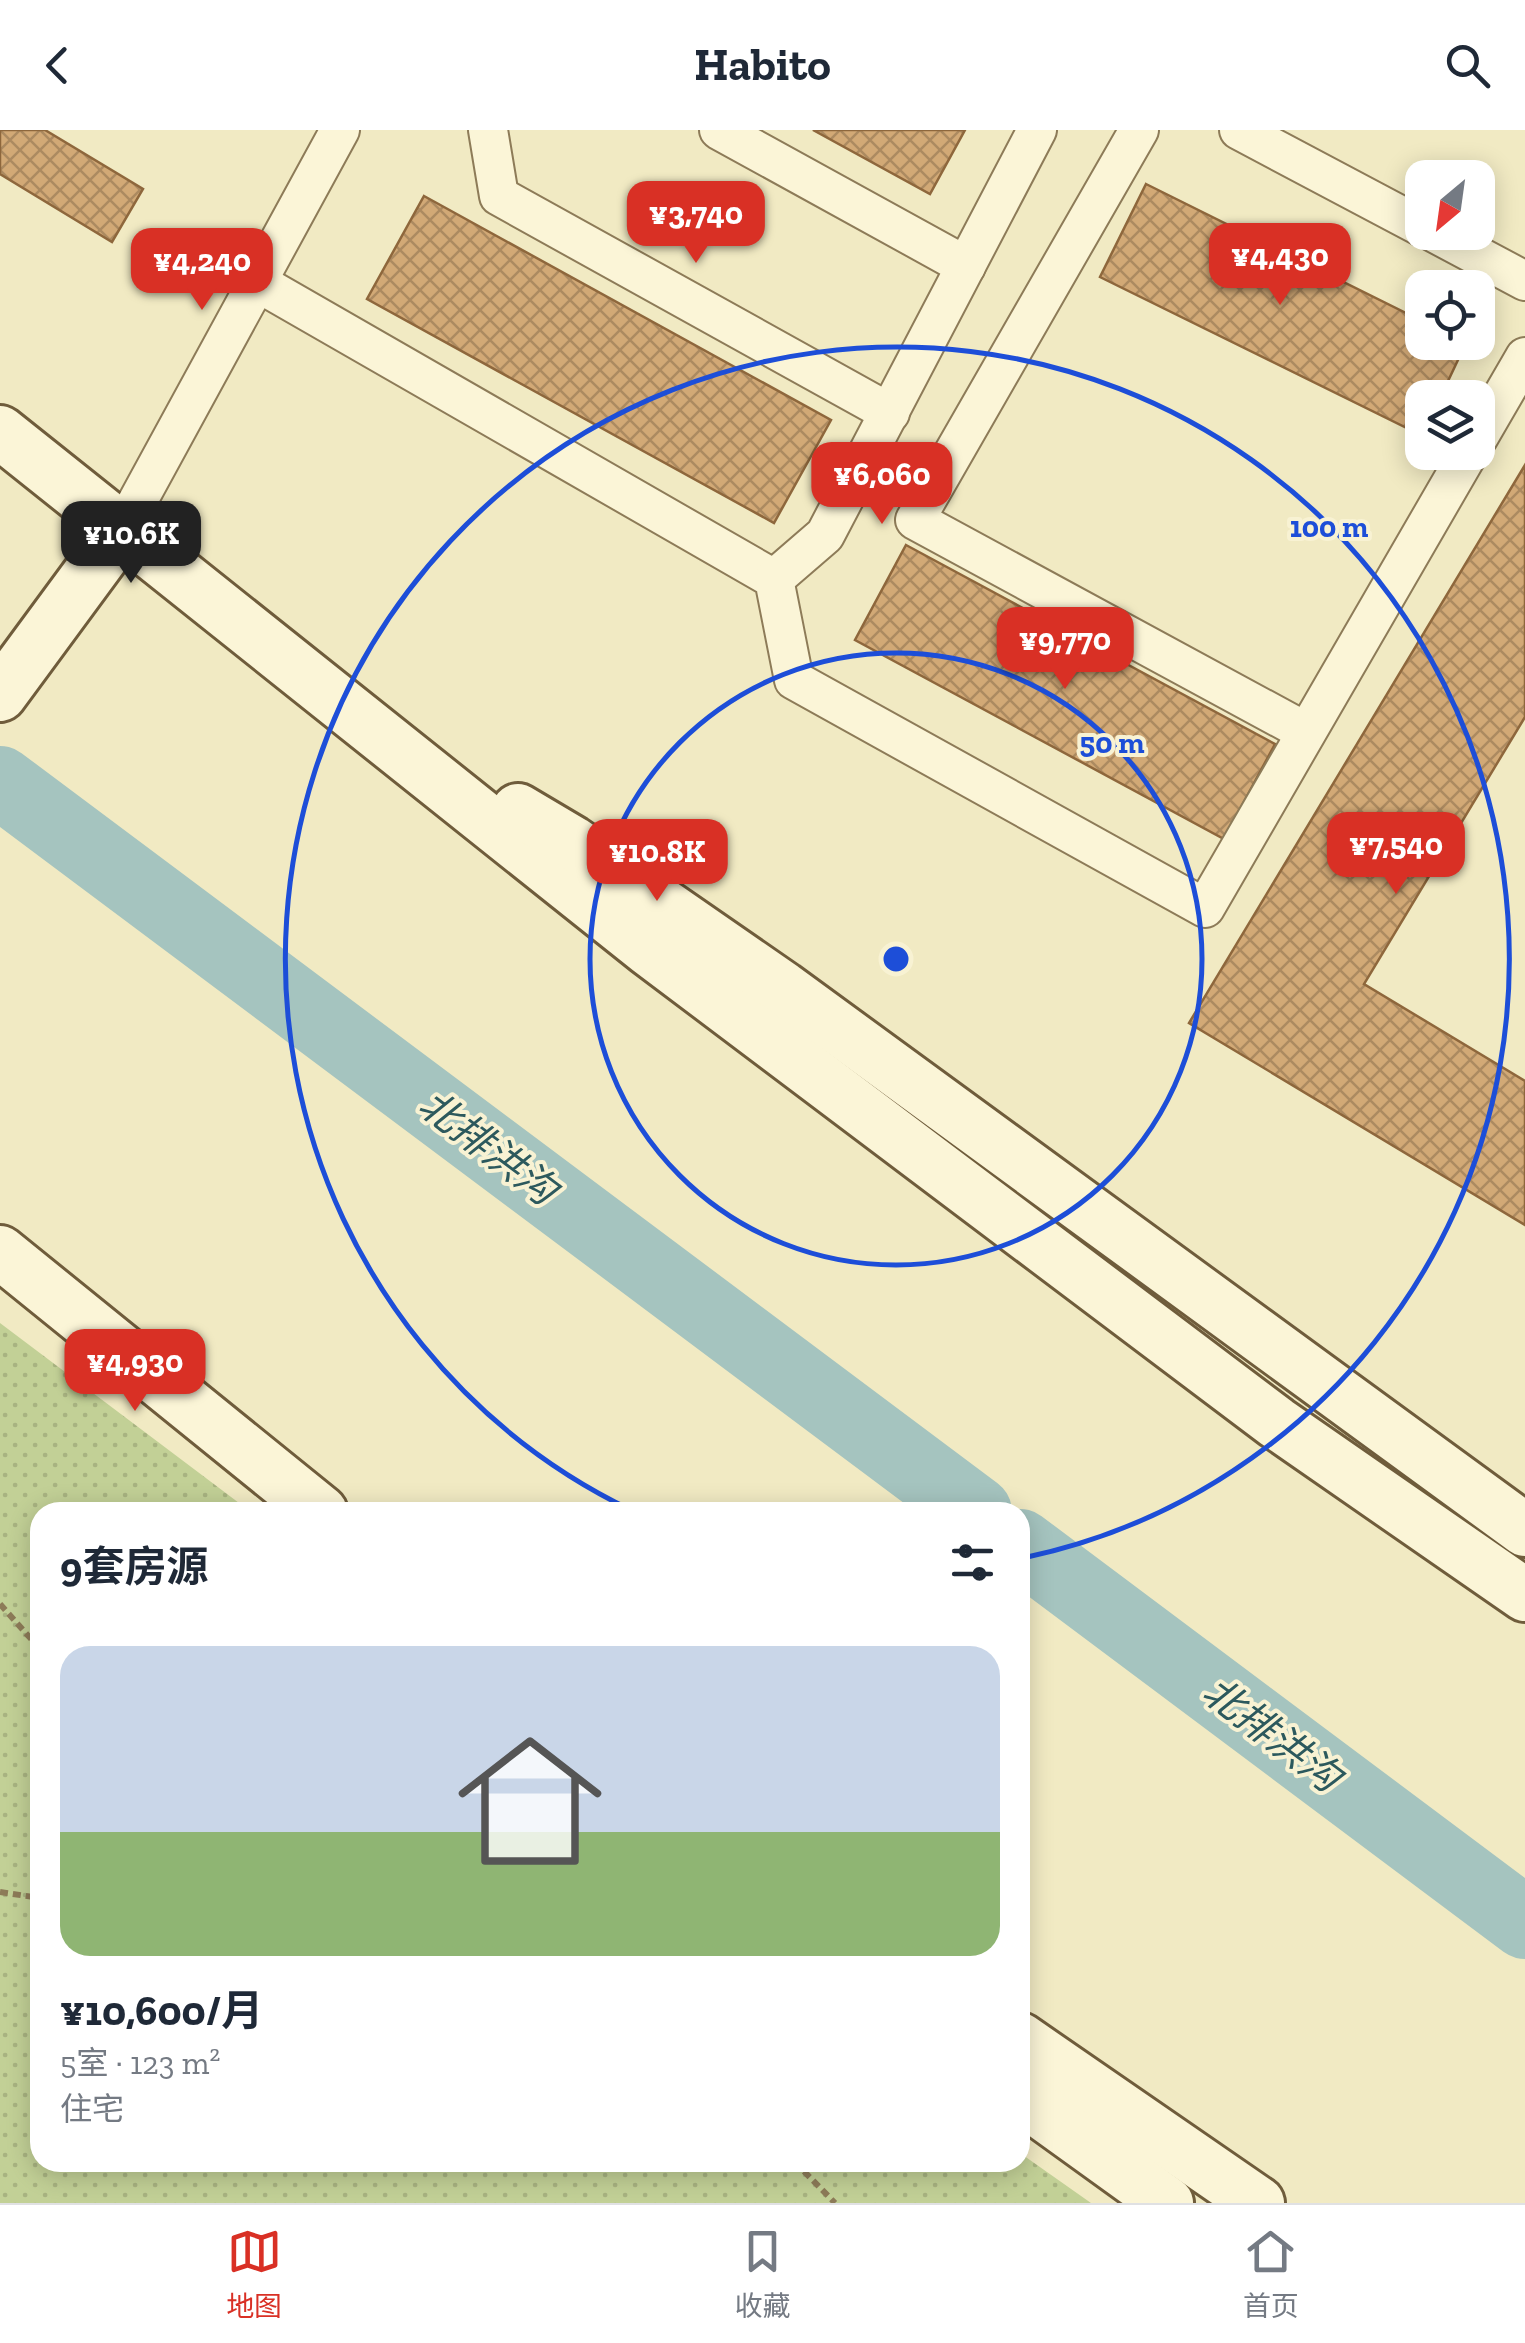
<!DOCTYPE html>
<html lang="zh">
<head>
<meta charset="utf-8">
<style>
  body { margin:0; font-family:"Zilla Slab","Noto Sans SC",serif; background:#f2f2f3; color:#1f2937; height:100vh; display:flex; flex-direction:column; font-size:38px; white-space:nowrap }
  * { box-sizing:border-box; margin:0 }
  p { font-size:32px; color:#747a83 }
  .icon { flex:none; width:55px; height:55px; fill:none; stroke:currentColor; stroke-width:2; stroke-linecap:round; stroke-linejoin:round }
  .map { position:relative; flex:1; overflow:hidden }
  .side { position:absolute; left:30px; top:1372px; width:1000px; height:670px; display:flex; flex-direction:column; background:#fff; border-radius:30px; box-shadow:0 5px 25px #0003 }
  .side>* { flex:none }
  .needle { width:65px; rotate:209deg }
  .tools { position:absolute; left:1405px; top:30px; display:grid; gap:20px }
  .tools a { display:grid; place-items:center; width:90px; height:90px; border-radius:20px; background:#fff; box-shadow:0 5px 25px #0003; font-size:50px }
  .price { position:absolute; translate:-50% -85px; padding:0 22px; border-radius:20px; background:#d93025; color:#fff; font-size:32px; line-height:65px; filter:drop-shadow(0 2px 5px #0008) }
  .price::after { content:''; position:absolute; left:50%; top:60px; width:30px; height:22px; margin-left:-15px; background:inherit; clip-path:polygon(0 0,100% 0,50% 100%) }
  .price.current { background:#222; color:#fff }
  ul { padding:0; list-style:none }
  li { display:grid; align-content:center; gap:20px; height:530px; padding:0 30px }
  li span { display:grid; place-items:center; height:310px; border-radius:30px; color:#555 }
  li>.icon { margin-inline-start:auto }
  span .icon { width:180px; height:180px; fill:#fffc; stroke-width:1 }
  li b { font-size:42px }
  h2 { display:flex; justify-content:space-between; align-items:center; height:120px; padding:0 30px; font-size:42px }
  header { display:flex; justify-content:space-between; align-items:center; height:130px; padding:0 30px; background:#fff; font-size:45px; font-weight:700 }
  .menu { display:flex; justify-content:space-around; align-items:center; height:140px; border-top:2px solid #e0e1e3; background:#fff; font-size:28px; color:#747a83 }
  .menu a { display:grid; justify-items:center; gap:5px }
  .menu .current { color:#d93025 }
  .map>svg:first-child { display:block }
  .park { fill:url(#park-dots) }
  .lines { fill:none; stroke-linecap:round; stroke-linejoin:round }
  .river { stroke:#a5c4bf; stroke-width:72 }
  .building { fill:url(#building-cross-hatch); stroke:#8e673c; stroke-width:2.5 }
  .street-casing { stroke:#8d7b58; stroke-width:42 }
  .secondary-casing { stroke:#6f5c3b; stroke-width:58 }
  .path { stroke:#8d7b58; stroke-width:6; stroke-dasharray:8 5; stroke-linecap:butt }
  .street { stroke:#fbf5d7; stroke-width:38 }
  .secondary { stroke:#fbf5d7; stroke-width:52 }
  .ring { fill:none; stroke:#1d4ed8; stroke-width:5 }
  .labels { text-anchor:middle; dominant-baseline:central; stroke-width:8; stroke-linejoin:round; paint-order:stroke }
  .water-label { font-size:40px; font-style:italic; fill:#2c595d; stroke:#f8f2d3 }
  .centre { fill:#1d4ed8; stroke:#f8f2d3; stroke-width:5 }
  .ring-label { font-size:30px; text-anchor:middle; font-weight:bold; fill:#1d4ed8; stroke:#f8f2d3; stroke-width:8; stroke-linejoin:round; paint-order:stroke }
</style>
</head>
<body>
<header><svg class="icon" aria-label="back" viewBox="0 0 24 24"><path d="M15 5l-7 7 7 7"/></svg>Habito<svg class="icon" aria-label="search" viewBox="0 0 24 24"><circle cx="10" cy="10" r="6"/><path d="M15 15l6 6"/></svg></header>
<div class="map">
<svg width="1525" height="2073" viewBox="0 0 1525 2073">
  <defs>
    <pattern id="park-dots" width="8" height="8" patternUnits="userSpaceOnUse" patternTransform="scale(2.5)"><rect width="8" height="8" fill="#c2d096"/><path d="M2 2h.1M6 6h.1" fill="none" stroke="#a8b381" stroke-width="1.8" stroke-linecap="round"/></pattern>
    <pattern id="building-cross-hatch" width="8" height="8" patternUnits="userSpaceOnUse" patternTransform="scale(2.5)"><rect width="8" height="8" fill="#d2a976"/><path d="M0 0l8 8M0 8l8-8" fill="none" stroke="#ac8a60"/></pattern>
  </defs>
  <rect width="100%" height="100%" fill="#f1eac3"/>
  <path class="park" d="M0 1193 251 1382H40V2032H1020V2023L1091 2073H0Z"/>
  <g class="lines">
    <g class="river">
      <path d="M0 652 976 1382"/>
      <path d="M1020 1415 1525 1793"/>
    </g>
  </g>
  <g class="building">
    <path d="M0 0H45L143 59 112 112 0 44Z"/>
    <path d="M813 0H965L930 64Z"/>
    <path d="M1146 54 1422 191V212L1466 213 1440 268H1422L1421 305 1100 147Z"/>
    <path d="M424 66 831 290 774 393 367 169Z"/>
    <path d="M1525 335V587L1364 854 1525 951V1095L1189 893Z"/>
    <path d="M906 415 1275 614 1224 709 855 510Z"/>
  </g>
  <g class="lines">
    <defs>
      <g id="street">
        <path d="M488 0 499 66 890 283"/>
        <path d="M719 0 966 136"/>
        <path d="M1139 0 915 390 1306 602"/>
        <path d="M1239 0 1422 97"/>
        <path d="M1433 102 1525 151"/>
        <path d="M257 152 774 449 794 550 1205 778 1469 322"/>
        <path d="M1478 308 1525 227"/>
        <path d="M123 398 340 0"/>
        <path d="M774 449 825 405 1037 0"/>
      </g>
      <g id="secondary">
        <path d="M0 302 648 819 1277 1293 1525 1465"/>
        <path d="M0 565 123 398"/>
        <path d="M518 680 572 712 783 858 1525 1400"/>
        <path d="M0 1122 321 1382"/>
        <path d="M1020 1909 1258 2073"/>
        <path d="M1020 1967 1167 2073"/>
      </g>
    </defs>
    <use href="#street" class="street-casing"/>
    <use href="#secondary" class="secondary-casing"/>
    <g class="path">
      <path d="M0 1474 40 1519"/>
      <path d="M0 1762 40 1768"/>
      <path d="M795 2032 835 2073"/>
    </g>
    <use href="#street" class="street"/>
    <use href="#secondary" class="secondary"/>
  </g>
  <g class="ring">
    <circle cx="896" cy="829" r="306"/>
    <path d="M633 1381A612 612 0 1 1 1023 1428"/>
  </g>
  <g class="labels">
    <g class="water-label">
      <text transform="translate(488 1017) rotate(37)">北排洪沟</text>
      <text transform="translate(1272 1604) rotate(37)">北排洪沟</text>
    </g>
  </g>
  <circle cx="896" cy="829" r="15" class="centre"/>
  <g class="ring-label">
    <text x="1329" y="407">100 m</text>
    <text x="1112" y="623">50 m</text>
  </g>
</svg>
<div class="tools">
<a><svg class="needle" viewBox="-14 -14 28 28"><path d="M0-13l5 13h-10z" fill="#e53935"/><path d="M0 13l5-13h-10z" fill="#747a83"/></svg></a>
<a><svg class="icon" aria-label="locate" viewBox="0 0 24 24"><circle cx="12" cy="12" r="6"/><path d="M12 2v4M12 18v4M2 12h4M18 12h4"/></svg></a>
<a><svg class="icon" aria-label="layers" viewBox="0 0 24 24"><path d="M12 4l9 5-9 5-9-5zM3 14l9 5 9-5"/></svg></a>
</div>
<b class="price" style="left:696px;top:136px">¥3,740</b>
<b class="price" style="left:1280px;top:178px">¥4,430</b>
<b class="price" style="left:202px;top:183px">¥4,240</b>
<b class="price" style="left:882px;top:397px">¥6,060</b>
<b class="price current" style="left:131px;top:456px">¥10.6K</b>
<b class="price" style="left:1065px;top:562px">¥9,770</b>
<b class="price" style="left:1396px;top:767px">¥7,540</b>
<b class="price" style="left:657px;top:774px">¥10.8K</b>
<b class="price" style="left:135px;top:1284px">¥4,930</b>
<section class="side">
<h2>9套房源<svg class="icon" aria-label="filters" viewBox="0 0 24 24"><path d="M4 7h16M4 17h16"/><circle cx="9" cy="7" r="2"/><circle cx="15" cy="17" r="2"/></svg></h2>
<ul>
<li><span style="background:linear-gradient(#c9d6e8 60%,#8fb573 0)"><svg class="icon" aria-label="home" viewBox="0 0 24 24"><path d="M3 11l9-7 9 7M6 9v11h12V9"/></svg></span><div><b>¥10,600/月</b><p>5室 · 123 m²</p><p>住宅</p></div></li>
</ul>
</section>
</div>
<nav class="menu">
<a class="current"><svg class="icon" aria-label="map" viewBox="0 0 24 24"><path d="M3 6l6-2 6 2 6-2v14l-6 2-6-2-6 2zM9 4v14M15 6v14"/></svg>地图</a>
<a><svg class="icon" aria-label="saved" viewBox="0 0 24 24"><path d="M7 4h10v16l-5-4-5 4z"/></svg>收藏</a>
<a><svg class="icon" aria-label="home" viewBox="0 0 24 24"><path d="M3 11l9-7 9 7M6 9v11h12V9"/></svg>首页</a>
</nav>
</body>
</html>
